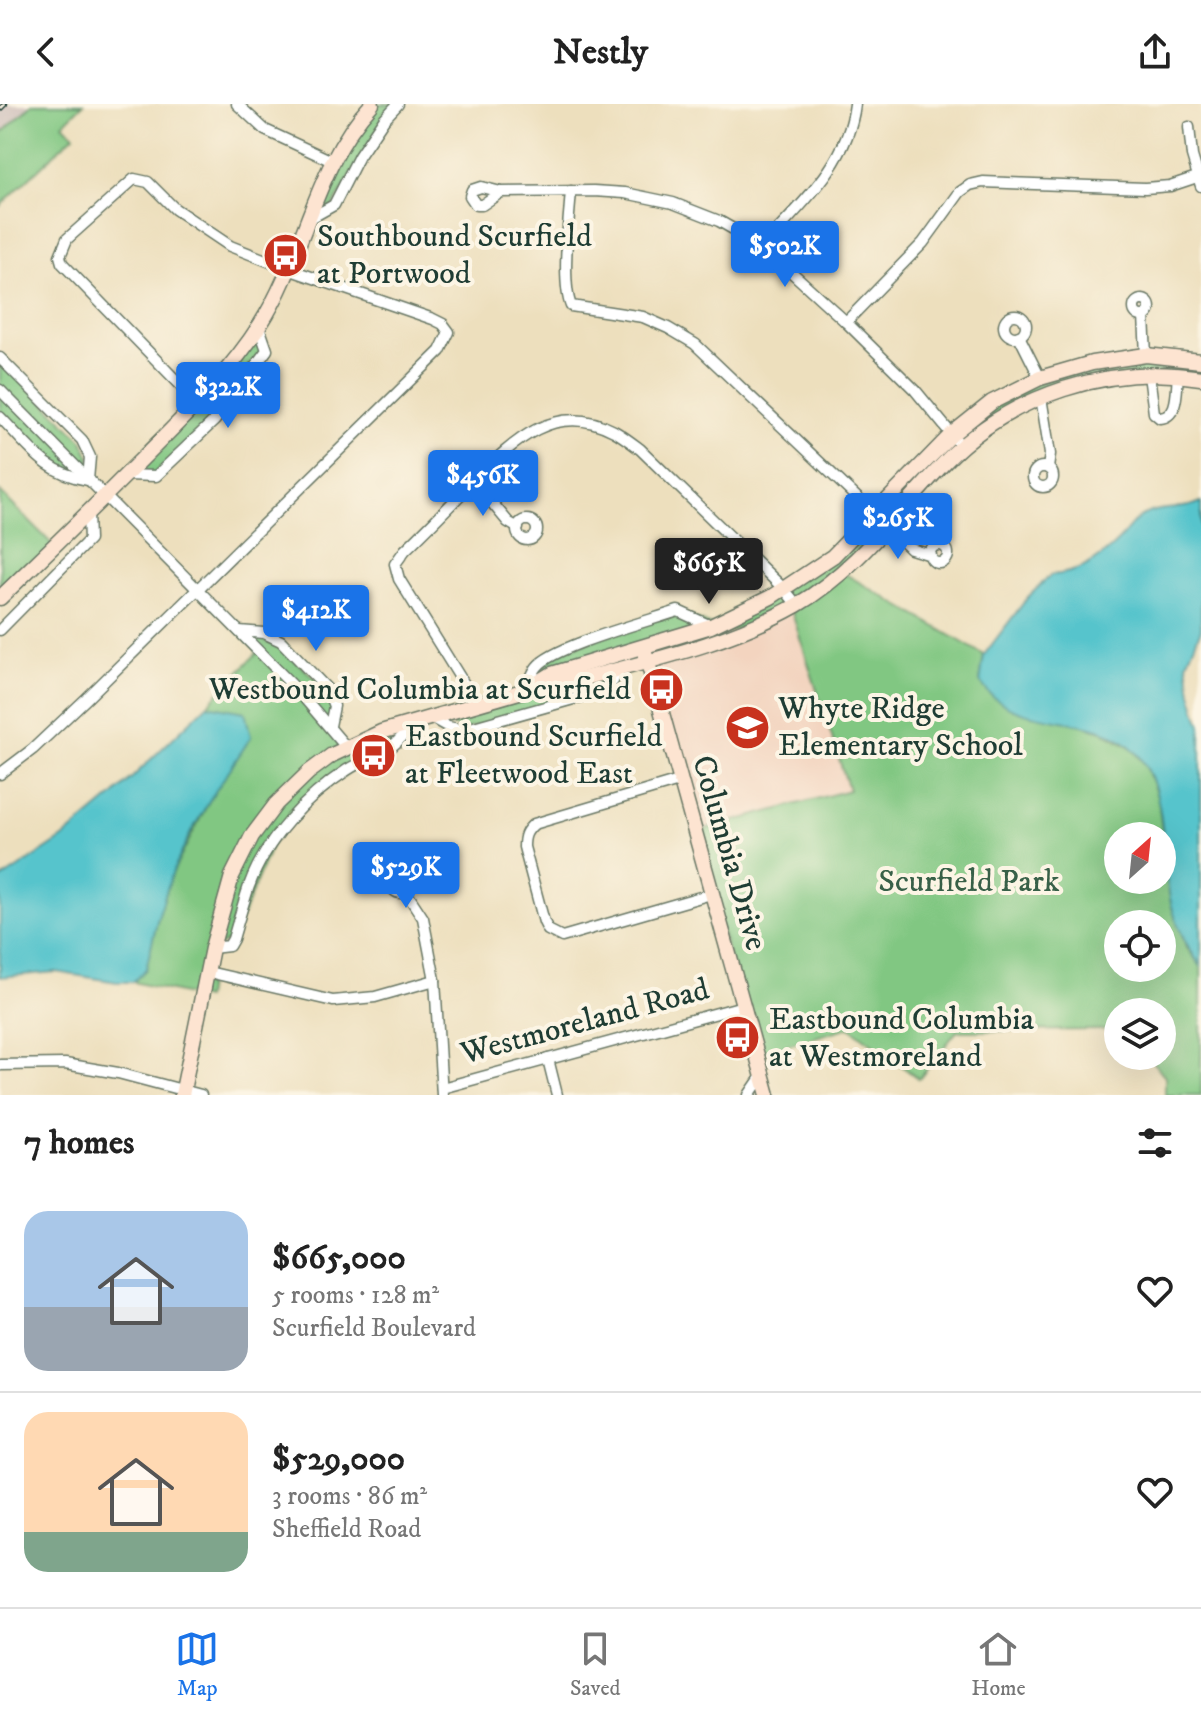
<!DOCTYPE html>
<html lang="en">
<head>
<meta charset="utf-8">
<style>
  body { margin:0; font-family:"IM FELL DW Pica",serif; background:#f2f2f2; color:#222; height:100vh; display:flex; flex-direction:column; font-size:30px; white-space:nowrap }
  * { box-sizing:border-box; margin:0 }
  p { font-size:26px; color:#767676 }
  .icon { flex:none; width:44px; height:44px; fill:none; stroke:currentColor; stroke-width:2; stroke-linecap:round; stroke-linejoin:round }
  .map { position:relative; height:991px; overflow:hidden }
  .sheet { display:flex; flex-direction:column; background:#fff; flex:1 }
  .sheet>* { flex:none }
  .needle { width:52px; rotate:27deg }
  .buttons { position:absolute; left:1104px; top:718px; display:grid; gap:16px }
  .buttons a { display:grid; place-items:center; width:72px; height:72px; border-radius:50%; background:#fff; box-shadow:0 8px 32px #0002; font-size:40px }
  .price { position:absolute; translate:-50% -68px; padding:0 18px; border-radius:8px; background:#1a73e8; color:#fff; font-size:26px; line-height:52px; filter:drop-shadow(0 2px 4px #0008) }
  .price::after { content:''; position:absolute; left:50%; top:48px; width:24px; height:18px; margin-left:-12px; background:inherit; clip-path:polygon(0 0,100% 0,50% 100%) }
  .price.current { background:#222; color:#fff }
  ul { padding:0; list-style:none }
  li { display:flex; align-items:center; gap:24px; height:200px; padding:0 24px }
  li+li { border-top:2px solid #e0e0e0 }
  li span { display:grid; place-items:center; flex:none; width:224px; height:160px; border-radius:24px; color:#555 }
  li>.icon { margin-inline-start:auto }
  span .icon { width:96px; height:96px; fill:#fffc; stroke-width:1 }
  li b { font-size:34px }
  h2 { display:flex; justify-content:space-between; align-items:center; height:96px; padding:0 24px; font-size:34px }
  header { display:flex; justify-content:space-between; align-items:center; height:104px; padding:0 24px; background:#fff; font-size:36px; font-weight:700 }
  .dock { display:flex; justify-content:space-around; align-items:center; height:112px; border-top:2px solid #e0e0e0; background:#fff; font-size:22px; color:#767676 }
  .dock a { display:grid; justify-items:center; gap:4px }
  .dock .current { color:#1a73e8 }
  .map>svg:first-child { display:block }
  .built { fill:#f3d4bf }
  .industrial { fill:#cfc0bb }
  .green { fill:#81c782; stroke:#50825b; stroke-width:2; fill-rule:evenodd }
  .water { fill:#57c4cc; stroke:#3b8080; stroke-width:2 }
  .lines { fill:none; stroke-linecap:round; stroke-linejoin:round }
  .street-casing { stroke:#677664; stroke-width:13 }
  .secondary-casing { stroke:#677664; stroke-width:17 }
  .street { stroke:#fff; stroke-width:10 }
  .secondary { stroke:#fde4d1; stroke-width:14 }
  .rail-casing { stroke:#1f3d34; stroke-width:6 }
  .rail { stroke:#fcf5e5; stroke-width:3; stroke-dasharray:9; stroke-linecap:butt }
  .labels { text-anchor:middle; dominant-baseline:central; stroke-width:8; stroke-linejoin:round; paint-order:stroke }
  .poi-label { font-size:32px; fill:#1f3d34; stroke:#fcf5e5; text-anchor:start }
  .street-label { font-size:32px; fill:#1f3d34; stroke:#fcf5e5 }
  .park-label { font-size:32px; fill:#386048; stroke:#fcf5e5 }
</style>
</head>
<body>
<header><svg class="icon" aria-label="back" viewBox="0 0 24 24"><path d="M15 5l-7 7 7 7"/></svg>Nestly<svg class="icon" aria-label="share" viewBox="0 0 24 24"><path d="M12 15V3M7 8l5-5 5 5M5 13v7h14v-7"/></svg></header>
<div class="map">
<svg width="1201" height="991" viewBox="0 0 1201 991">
  <rect width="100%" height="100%" fill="#fcf5e5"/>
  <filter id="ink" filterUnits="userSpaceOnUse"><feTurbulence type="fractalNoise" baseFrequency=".0125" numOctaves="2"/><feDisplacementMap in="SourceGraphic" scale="16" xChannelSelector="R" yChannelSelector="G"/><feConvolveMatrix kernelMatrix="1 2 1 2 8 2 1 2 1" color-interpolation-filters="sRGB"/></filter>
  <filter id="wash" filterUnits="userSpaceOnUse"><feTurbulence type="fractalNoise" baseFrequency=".006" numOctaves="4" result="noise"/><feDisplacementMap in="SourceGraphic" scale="32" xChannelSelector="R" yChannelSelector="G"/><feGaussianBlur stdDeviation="1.8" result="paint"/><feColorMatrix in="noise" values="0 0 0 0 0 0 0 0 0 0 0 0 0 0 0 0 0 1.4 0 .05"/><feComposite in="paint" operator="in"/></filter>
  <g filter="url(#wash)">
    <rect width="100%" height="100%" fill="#eddfbd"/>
    <path class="built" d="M791 506 849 686 694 728 647 557Z"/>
    <path class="industrial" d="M0 0H32L0 31Z"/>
    <g class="green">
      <path d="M32 0H83L63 20 74 31 0 102V31Z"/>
      <path d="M372 0H398L384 15 334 101 309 115Z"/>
      <path d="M259 223 267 246 215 316 156 372 126 371Z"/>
      <path d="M0 254 82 336 90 353 88 376 67 372 0 313Z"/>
      <path d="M1201 257V276H1097L999 314 842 468 984 551 980 578 1072 618 1102 627 1132 644 1146 662 1158 695 1163 736 1187 844 1201 862V991H1165V972L1148 952H1162V908H1118V926L957 927 919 975 850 923 756 950 694 728 849 686 791 506 630 562 602 587 463 626 432 614 526 586 538 562 555 549 678 507 711 522 833 452 992 298 1092 259ZM1118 732H1162V776H1118ZM1118 820H1162V864H1118Z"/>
      <path d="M0 388 54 442 0 494Z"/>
      <path d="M239 527 264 529 327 585 334 602 330 622 346 643 411 620 402 636 369 654 304 700 271 741 233 835 212 845 205 895 133 878 146 865 158 813 172 770 209 697 229 665 245 608 207 601 258 548Z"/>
    </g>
    <g class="water">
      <path d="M1201 398V525L1187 559 1191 588 1201 622V862C1184 841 1172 811 1168 784 1162 742 1166 677 1133 645 1096 609 1036 624 997 596 990 592 985 584 980 578L984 551 1028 493 1051 471C1080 469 1098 457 1118 437 1125 430 1131 419 1140 413 1158 401 1181 408 1201 398Z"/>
      <path d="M207 601 245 608 251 633 209 697 188 734 172 770 158 813 146 865 133 878H117L56 868 0 873V776L63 734 113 692Z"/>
    </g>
  </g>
  <g filter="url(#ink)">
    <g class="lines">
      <defs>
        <g id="street">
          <path d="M237 0 265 26 332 57"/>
          <path d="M1189 23 1192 52 1201 82"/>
          <path d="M481 83 501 88 482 101H476L470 92 472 86Z"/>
          <path d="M571 87C569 116 561 178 571 202L643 213 668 224 695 240 911 445 931 451"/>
          <path d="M501 88 594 87 625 89 673 99 719 117 763 142 846 218 915 286 962 343"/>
          <path d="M309 115 334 101 359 52 384 15 398 0"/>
          <path d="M763 142C802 99 848 60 855 0"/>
          <circle cx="1142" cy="204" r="8"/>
          <circle cx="1015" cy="222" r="11"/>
          <path d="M1144 212 1146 251"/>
          <path d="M846 218 923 139 960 88 970 81 983 78 1145 84 1170 82 1197 73"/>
          <path d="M1019 232 1040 274"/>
          <path d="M0 254 82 336 90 353 88 376C44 369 30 343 0 313"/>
          <path d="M1149 271 1154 309 1160 314C1179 312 1176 287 1178 271"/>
          <path d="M0 286 300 589 346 643"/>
          <path d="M1041 293 1050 350 1048 364"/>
          <circle cx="1043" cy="373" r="10"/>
          <path d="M126 371 156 372 215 316 267 246 259 223"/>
          <path d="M474 377 508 418 518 424"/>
          <circle cx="527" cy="426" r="10"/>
          <circle cx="939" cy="450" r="9"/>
          <path d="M0 526 89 436 88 409"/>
          <path d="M239 527 264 529 281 537 327 585 334 602 330 622"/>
          <path d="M526 585C530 578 532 569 537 563 553 542 649 517 678 507L711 522"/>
          <path d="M477 601 399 475 395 460 405 446C429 423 452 399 475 376 514 337 555 296 614 327 623 332 632 339 640 345L785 486 797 501"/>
          <path d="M432 614 448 623 463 626 602 587 613 577 618 565"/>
          <path d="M0 670 33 645 86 595 440 247 449 228 443 220 433 215 291 166 230 142 175 105 148 78 134 75 67 135 60 152 62 159 198 299"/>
          <path d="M679 677 534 720C526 727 524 732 524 743L544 818 548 826 562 833 711 790"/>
          <circle cx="401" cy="779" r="10"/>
          <path d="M406 788 423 814 435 876 442 991"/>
          <path d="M212 844 229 842 233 835C238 818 243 800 249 782 266 735 306 693 347 666 374 649 394 650 411 620"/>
          <path d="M208 868 333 897 375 893 435 876"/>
          <path d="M548 955 557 991"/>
          <path d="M0 961 65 960 118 969 201 991"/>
          <path d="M442 984 743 902"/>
          <path d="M749 991 762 972"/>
        </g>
        <g id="secondary">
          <path d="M0 494C50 446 99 398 148 349 187 310 230 268 260 221 305 151 314 62 372 0"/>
          <path d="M645 548 768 991"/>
          <path d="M535 583 556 582C638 559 723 543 797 501 857 466 898 407 945 358 1010 291 1110 259 1201 274"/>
          <path d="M182 991 212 844 232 772 252 732 276 700 309 668 332 651 381 628 526 586 552 570 711 522 771 493 833 452 952 330 992 298 1040 274 1092 259 1146 251 1201 257"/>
        </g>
      </defs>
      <use href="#street" class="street-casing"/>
      <use href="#secondary" class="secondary-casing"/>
      <use href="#street" class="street"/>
      <use href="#secondary" class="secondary"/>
      <defs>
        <path id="rail" d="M0 5 5 0"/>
      </defs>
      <use href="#rail" class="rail-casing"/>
      <use href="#rail" class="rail"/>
    </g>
  </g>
  <defs>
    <symbol id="bus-disc" viewBox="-11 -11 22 22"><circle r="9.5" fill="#c8321e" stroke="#fcf5e5"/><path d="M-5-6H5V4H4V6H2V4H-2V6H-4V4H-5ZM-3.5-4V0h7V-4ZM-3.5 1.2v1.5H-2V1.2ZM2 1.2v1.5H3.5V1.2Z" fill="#fff"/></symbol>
    <symbol id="school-disc" viewBox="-11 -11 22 22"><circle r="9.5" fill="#c8321e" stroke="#fcf5e5"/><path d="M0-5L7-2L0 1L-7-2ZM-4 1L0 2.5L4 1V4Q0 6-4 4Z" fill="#fff"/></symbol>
  </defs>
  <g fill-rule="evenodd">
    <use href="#bus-disc" x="260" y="126" width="51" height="51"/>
    <use href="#bus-disc" x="636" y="560" width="51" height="51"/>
    <use href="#school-disc" x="722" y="598" width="51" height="51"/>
    <use href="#bus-disc" x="348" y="626" width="51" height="51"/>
    <use href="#bus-disc" x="712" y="908" width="51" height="51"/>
  </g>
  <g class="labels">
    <g class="poi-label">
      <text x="317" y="133">Southbound Scurfield<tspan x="317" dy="37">at Portwood</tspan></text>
      <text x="631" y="586" text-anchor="end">Westbound Columbia at Scurfield</text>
      <text x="778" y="605">Whyte Ridge<tspan x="778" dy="37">Elementary School</tspan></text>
      <text x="405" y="633">Eastbound Scurfield<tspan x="405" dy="37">at Fleetwood East</tspan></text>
      <text x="769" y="916">Eastbound Columbia<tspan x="769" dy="37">at Westmoreland</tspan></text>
    </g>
    <g class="street-label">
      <text transform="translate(729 749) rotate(74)">Columbia Drive</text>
      <text transform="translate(585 918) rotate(-15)">Westmoreland Road</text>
    </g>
    <g class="park-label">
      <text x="969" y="778">Scurfield Park</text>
    </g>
  </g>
</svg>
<div class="buttons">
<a><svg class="needle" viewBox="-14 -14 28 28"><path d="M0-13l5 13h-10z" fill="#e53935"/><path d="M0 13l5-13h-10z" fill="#767676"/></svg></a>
<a><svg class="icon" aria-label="locate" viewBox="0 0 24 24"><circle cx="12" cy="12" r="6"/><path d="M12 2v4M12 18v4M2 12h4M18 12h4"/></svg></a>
<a><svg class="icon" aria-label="layers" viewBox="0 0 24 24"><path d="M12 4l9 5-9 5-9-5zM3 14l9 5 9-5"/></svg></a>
</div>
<b class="price" style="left:785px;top:185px">$502K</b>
<b class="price" style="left:228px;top:326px">$322K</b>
<b class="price" style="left:483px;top:414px">$456K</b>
<b class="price" style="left:898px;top:457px">$265K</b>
<b class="price current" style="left:709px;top:502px">$665K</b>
<b class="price" style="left:316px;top:549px">$412K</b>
<b class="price" style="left:406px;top:806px">$529K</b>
</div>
<section class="sheet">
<h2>7 homes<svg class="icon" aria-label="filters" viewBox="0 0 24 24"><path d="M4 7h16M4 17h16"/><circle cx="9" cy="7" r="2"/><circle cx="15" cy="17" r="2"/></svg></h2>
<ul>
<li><span style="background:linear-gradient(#a9c7e8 60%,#9aa5b1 0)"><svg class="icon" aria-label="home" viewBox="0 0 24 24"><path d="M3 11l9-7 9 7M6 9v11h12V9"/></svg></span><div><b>$665,000</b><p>5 rooms · 128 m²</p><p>Scurfield Boulevard</p></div><svg class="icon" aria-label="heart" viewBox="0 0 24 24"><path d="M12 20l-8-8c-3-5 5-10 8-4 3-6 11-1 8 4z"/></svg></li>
<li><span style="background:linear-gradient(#ffd9b3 75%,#7fa58c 0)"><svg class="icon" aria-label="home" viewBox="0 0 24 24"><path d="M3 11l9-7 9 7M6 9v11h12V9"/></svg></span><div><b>$529,000</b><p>3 rooms · 86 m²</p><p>Sheffield Road</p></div><svg class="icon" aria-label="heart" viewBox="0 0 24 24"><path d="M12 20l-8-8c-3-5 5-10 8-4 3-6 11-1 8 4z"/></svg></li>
</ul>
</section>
<nav class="dock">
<a class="current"><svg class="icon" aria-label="map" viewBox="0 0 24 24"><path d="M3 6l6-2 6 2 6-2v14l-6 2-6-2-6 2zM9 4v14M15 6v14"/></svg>Map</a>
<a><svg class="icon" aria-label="saved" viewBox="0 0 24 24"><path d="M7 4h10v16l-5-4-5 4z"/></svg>Saved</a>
<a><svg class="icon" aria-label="home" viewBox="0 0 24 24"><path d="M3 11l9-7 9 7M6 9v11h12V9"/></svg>Home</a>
</nav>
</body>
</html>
